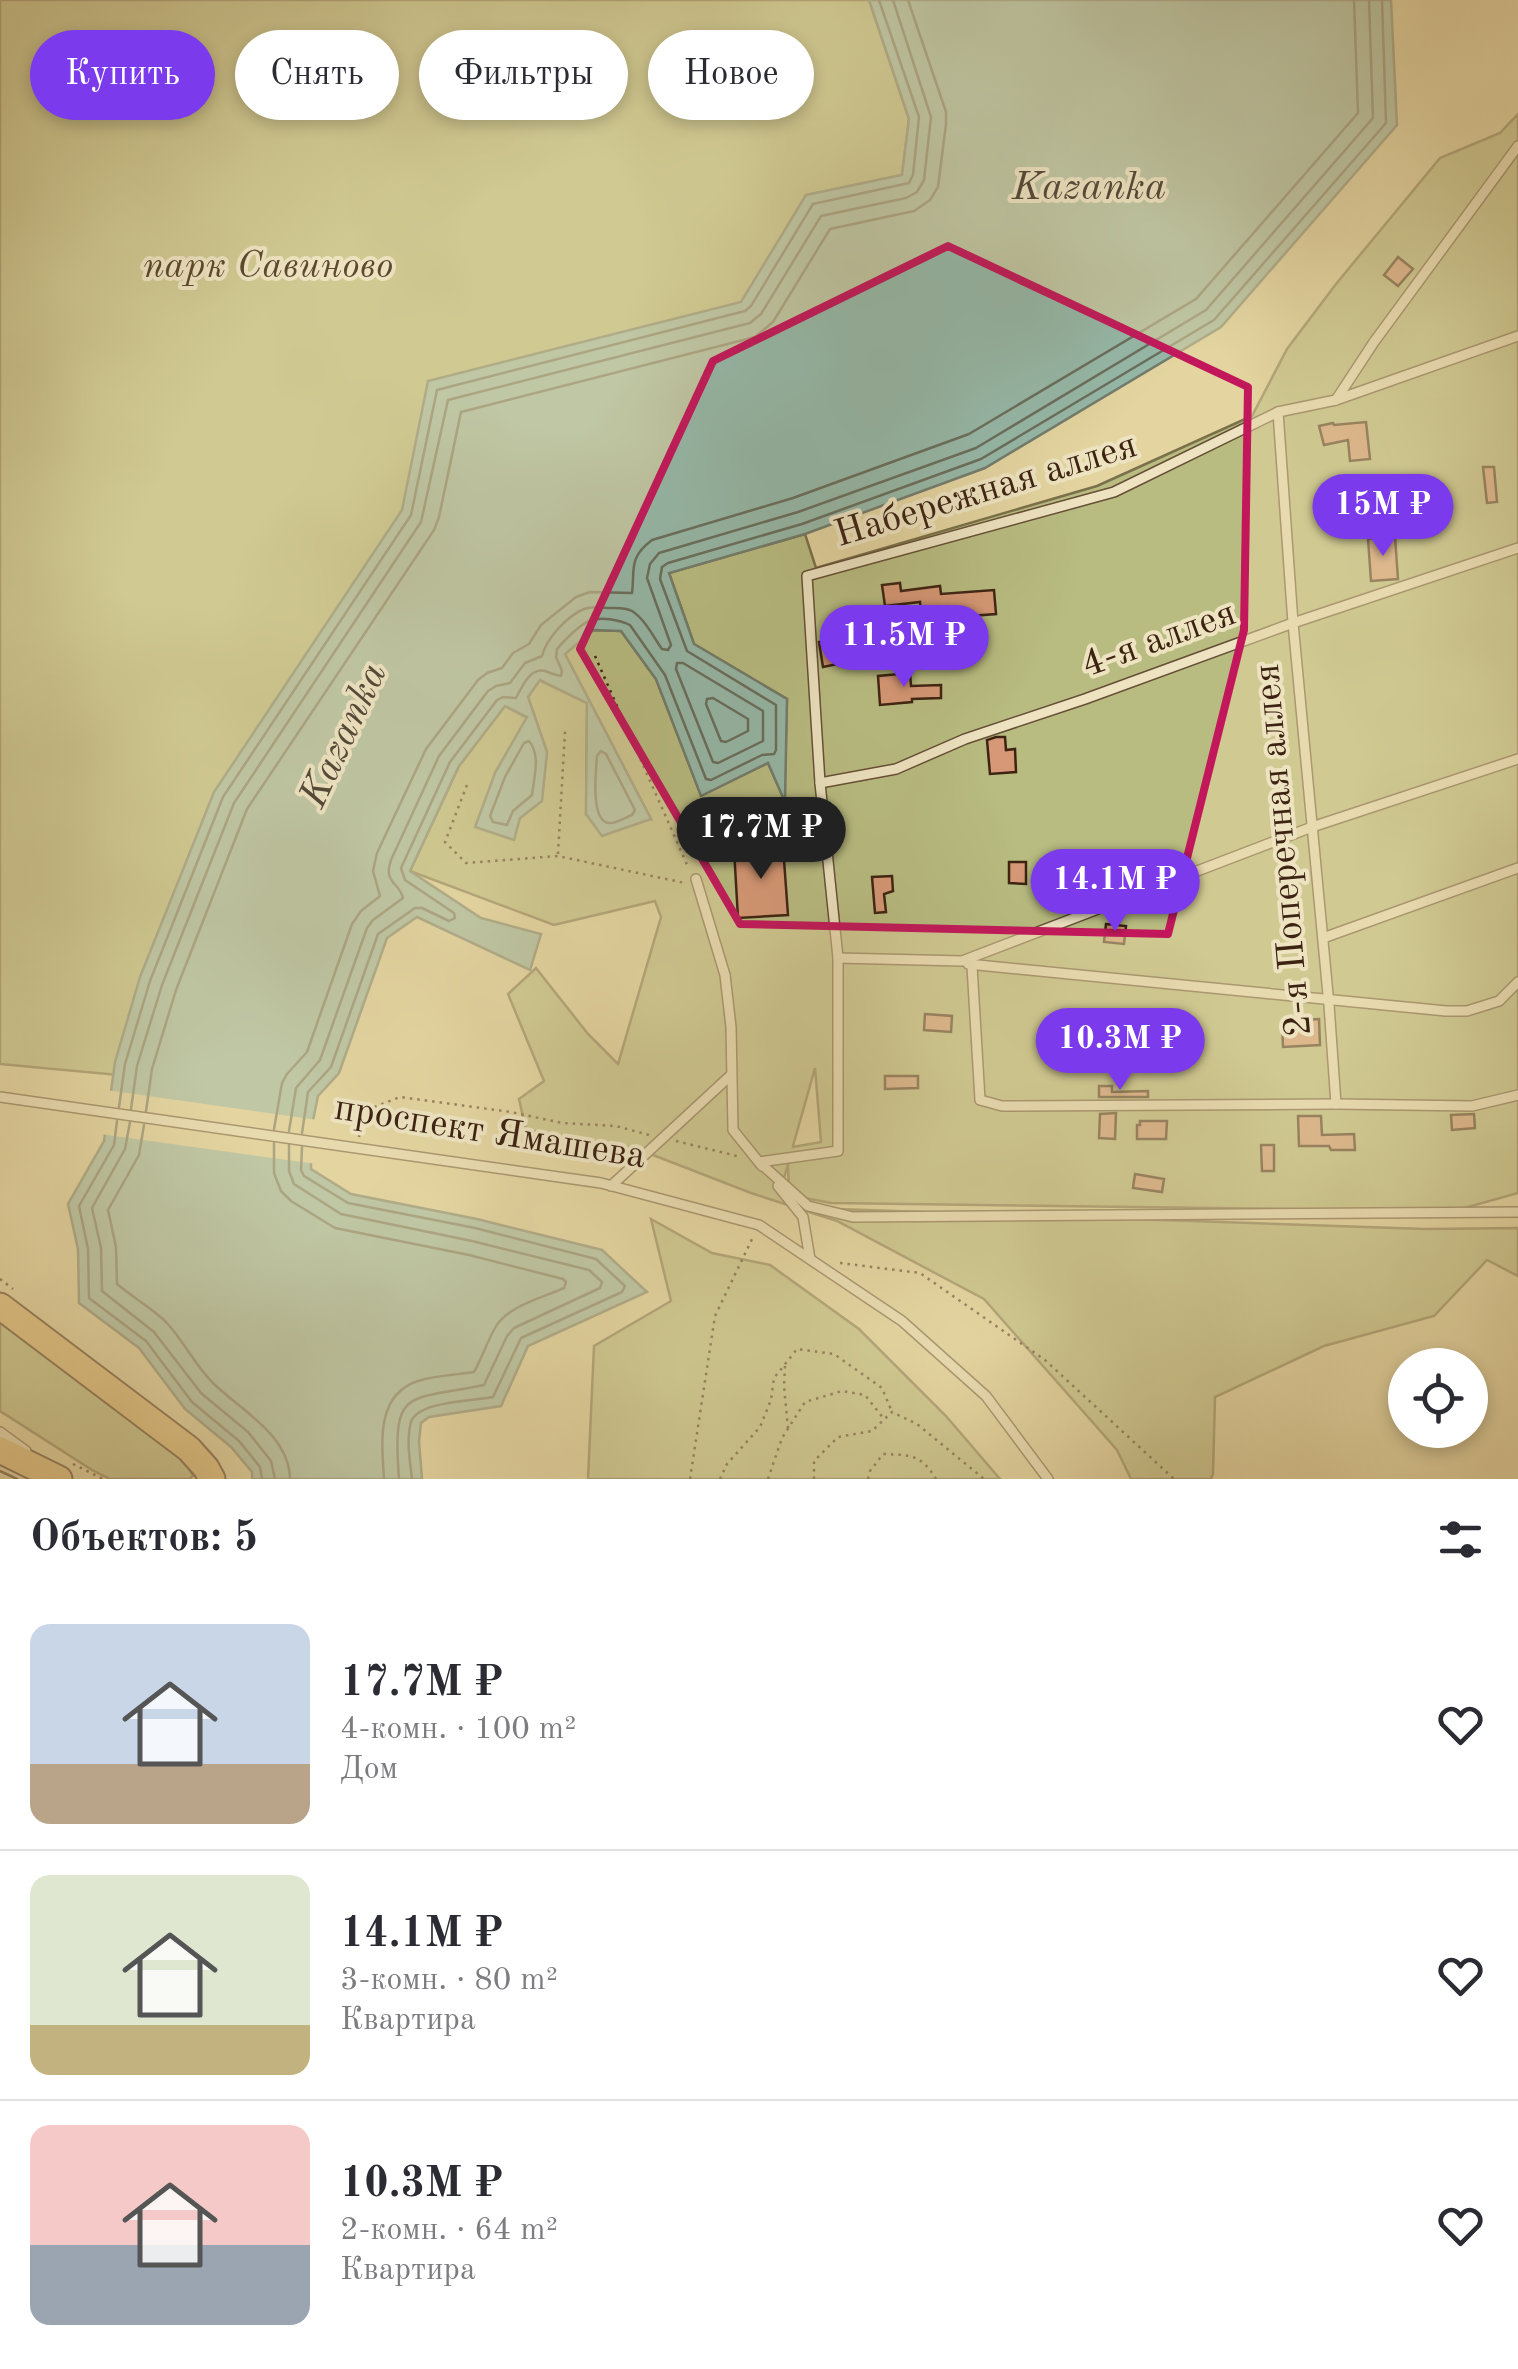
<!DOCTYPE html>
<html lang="ru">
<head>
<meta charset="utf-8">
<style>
  body { margin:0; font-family:"Old Standard TT",serif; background:#f2f2f3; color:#2b2b33; height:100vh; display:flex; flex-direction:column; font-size:38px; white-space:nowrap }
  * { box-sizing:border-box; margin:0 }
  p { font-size:32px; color:#7c7c81 }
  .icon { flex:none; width:55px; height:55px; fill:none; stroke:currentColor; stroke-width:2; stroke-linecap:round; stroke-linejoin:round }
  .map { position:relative; height:1479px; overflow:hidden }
  .sheet { display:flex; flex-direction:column; background:#fff; flex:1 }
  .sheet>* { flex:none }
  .hud { position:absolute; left:30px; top:30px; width:1000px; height:90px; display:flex; gap:20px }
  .buttons { position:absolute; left:1388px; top:1348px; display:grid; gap:20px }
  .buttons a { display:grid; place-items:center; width:100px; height:100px; border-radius:50%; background:#fff; box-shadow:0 5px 15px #0003; font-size:50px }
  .price { position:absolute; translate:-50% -85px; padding:0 22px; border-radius:35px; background:#7c3aed; color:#fff; font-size:32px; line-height:65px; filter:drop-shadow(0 2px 5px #0008) }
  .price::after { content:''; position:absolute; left:50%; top:60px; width:30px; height:22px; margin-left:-15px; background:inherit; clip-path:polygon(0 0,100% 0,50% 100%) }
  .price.current { background:#222; color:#fff }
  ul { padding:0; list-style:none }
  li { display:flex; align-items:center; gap:30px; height:250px; padding:0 30px }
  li+li { border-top:2px solid #e1e1e2 }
  li span { display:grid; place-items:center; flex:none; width:280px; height:200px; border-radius:20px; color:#555 }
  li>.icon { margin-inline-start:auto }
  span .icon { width:120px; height:120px; fill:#fffc; stroke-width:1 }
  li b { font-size:42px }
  h2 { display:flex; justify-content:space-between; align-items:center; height:120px; padding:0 30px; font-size:42px }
  .chip { padding:0 35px; border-radius:45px; background:#fff; box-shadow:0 5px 15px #0003; font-size:35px; line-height:90px }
  .chip.current { background:#7c3aed; color:#fff }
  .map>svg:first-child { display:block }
  .green { fill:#b8bc81; stroke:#7a704a; stroke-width:2.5; fill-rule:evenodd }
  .water { fill:#95b8a8; stroke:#727c6c; stroke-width:2.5 }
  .pier { fill:#e3d4a0 }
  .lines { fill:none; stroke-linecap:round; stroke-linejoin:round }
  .shore { stroke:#696e5d; stroke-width:2.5 }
  .building { fill:#d69876; stroke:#3d2312; stroke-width:2.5 }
  .service-casing { stroke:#664f36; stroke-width:12 }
  .primary-casing { stroke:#3d2312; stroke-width:29 }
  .path { stroke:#3d2312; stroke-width:2.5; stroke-dasharray:2.5 5; stroke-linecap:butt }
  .service { stroke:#ede3c1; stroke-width:9 }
  .primary { stroke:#e2ba70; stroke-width:25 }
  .tram { stroke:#3d2312; stroke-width:2.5 }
  .marked { fill:none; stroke:#c2185b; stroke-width:8; stroke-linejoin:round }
  .labels { text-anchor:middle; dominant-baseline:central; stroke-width:8; stroke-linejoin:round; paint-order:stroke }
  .park-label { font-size:38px; font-style:italic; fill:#5c492e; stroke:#ede3c1 }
  .street-label { font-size:38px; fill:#3d2312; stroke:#ede3c1 }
  .water-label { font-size:40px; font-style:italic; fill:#534838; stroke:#ede3c1 }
</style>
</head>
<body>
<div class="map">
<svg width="1518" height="1479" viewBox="0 0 1518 1479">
  <rect width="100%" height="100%" fill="#e3d4a0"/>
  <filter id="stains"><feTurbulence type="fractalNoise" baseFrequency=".002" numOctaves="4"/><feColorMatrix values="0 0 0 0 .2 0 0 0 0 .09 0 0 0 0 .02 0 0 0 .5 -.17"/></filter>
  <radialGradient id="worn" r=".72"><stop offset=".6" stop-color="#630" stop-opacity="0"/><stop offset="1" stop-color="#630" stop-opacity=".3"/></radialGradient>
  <g class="green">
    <path d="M0 0H869L909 119 902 175 806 195 742 302 118 1075 0 1064Z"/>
    <path d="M1518 114V1193L1454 1211 831 1203 789 1195 788 1164 782 1185 786 1199 837 1209 1425 1229 1518 1228V1276L1487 1260 1434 1316 1324 1346 1215 1397 1213 1474 1211 1479H1131L1117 1450 984 1299 837 1221 751 1193 635 1148 526 1130 519 1099 544 1081 508 994 536 968 588 1034 618 1064 661 917 655 901 554 925 410 871 459 766 505 706 527 718 495 773 520 818 541 801 547 752 528 697 539 680 587 703 586 814 651 819 565 654 593 630 621 631 656 679 701 795 768 763 784 799 787 699 694 644 669 573 805 534 816 568 1097 486 1252 416 1287 349 1336 284 1440 158 1500 133ZM815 1068 821 1142 793 1147V1146Z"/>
    <path d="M651 1219 712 1253 770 1265 859 1329 946 1416 1000 1479H588L594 1346 671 1301Z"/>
    <path d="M0 1318 183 1458 193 1476 189 1479H110L92 1470 0 1411Z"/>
  </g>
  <path class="water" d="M869 0H1391L1397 125 1221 327 985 468 805 534 669 573 694 644 787 699 785 802 768 763 701 796 656 679 621 631 593 630 565 654 651 819 602 836 586 814 587 703 540 680 528 697 547 752 542 801 520 818 514 840 475 827 495 773 527 717 505 706 459 766 410 871 481 918 541 934 530 970 417 917 387 938 339 1073 318 1096 312 1125 311 1169 351 1194 477 1219 602 1250 647 1292 528 1346 501 1406 429 1417 421 1423 419 1441 422 1479H252V1472L231 1447 185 1409 139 1348 79 1303 78 1249 68 1204 104 1141 115 1062 140 977 214 792 402 510 428 381 741 302 806 195 902 175 909 119Z"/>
  <path class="pier" d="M106 1090 318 1120 316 1164 100 1134Z"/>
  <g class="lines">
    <g class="shore">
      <path d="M677 663H683L763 711V741L718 763 713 762 676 669Z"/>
      <path d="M713 698 748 719V731L726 742 721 741 706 704 707 699Z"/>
      <path d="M529 741C541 755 534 777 532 795L513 811 507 825 493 822 490 816 505 777 524 743Z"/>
      <path d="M601 751 606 754 635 810 632 815C626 817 615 824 609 823 590 822 596 769 597 756Z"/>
      <path d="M119 1107 125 1064 150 981 223 797 411 515 437 390 745 311 751 306 813 204 909 183 913 175 919 117 879 0"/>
      <path d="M131 1109 137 1066 162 985 234 803 421 522 448 400 750 323 761 314 821 216 906 198 917 192 924 180 931 117 893 0"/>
      <path d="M146 1111 152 1069 176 990 247 809 434 530 439 517 461 412 755 337 773 322 830 229 914 211 930 200 938 187 946 124V112L908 0"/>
      <path d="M117 1121 114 1145 79 1206 88 1249 89 1298 146 1341 192 1402 239 1441 260 1467 262 1479"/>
      <path d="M130 1122 125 1149 92 1208 101 1248 102 1291 154 1332 201 1393 248 1432 271 1461 275 1479"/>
      <path d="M144 1125 139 1155 108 1210 116 1247 117 1284C132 1297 152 1308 166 1322 184 1341 195 1366 214 1384 242 1411 289 1435 290 1479"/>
      <path d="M274 1129 282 1083 287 1074 307 1052 352 924 361 911 380 896 373 871 377 853 426 749 478 680 487 673 502 668 513 653 529 644 541 625 576 597 590 592 632 593C635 570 628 558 652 540L793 498 969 434 1196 299 1358 113 1354 0"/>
      <path d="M289 1131 296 1088 320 1060 367 928 373 920 403 898C399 882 383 883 391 860L439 756 488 691 496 686 510 683 525 663 542 656C546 639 567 616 584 609 592 606 600 607 608 608 616 608 625 607 632 611 645 619 654 638 662 649L668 650 671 645 647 578 650 564 659 553 798 512 976 448 1206 310 1373 118 1369 0"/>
      <path d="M302 1133 308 1092 331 1067 378 934 415 908H422L449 921 455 918 454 913 405 880 401 868 450 762 497 700 503 697 516 698C522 687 530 667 545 671 550 673 555 675 561 676L562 671 556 657 557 649C565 640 578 626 589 621 600 616 620 620 630 625L665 675 706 779 711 780 762 755 774 754 776 750V705L687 651 660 579 662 567 668 563 802 524 981 459 1214 320 1386 123 1382 0"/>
      <path d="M274 1143V1173L281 1191 291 1201 335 1228 469 1255 563 1279 566 1282 564 1288C542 1298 507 1306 495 1328 487 1342 482 1358 474 1372 456 1375 436 1375 418 1381 375 1395 382 1444 384 1479"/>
      <path d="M289 1145V1171L294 1184 341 1214 472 1241 589 1270 602 1282 600 1288 514 1328 507 1336 484 1385C406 1401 392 1386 399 1479"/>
      <path d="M302 1147 301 1170 304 1176 348 1203 475 1228 596 1259 625 1286 622 1292 521 1338 493 1397C473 1401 418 1401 411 1422 406 1440 410 1461 412 1479"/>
    </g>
  </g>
  <g class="building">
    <path d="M1398 257 1413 269 1398 286 1384 275Z"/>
    <path d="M1366 422 1370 459 1350 461 1348 440 1324 445 1319 426 1333 423 1334 425Z"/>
    <path d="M1483 467H1494L1497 502 1487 503Z"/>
    <path d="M1395 537 1398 579 1371 581 1368 539Z"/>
    <path d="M900 583 901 591 940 586 941 594 994 590 996 614 944 618 945 633 923 635 920 602 885 606 882 585Z"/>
    <path d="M843 638 847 662 823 667 819 642Z"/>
    <path d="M910 673 911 686 941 685V698L912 699V702L880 705 878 676Z"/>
    <path d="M996 737H1005L1006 750 1015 749 1016 772 990 774 987 740Z"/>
    <path d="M783 846 788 915 738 918 734 849Z"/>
    <path d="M1009 862H1026V884L1009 883Z"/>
    <path d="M892 876 893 891 884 894 886 912 875 913 872 877Z"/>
    <path d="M1106 924 1126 926 1124 944 1104 942Z"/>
    <path d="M925 1014 952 1016 951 1032 924 1030Z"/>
    <path d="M1319 1019 1320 1045 1283 1047 1282 1021Z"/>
    <path d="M885 1076H918V1088L885 1089Z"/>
    <path d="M1099 1086H1112V1092L1148 1091V1097H1099Z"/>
    <path d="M1116 1113 1115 1139 1099 1138 1100 1114Z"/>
    <path d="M1474 1114 1475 1128 1452 1130 1451 1115Z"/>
    <path d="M1298 1116H1321L1322 1135 1354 1134 1355 1150H1331L1329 1146H1299Z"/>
    <path d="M1140 1121H1167L1166 1139H1137V1125H1140Z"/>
    <path d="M1261 1145H1274V1171H1262Z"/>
    <path d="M1135 1174 1164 1179 1162 1192 1133 1188Z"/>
  </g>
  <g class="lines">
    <defs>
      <g id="service">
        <path d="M1336 400 1374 342 1518 146"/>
        <path d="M1278 412 1293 623 1329 1005 1336 1104"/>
        <path d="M820 783 896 769 965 739 1085 699 1293 623 1518 548"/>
        <path d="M696 879 725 975 731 1027 733 1130 762 1166"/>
        <path d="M1323 938 1518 868"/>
        <path d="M838 958 962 961 1312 827 1518 759"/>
        <path d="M968 964 1446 1011H1467L1499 1001 1518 982"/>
        <path d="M972 966 980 1100 1002 1106 1336 1104 1472 1106 1518 1095"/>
        <path d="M0 1097 601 1183 759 1225 902 1321 986 1396 1048 1479"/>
        <path d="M759 1162 838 1151V958L820 783 807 576 1114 492 1278 412 1336 400 1518 336"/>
        <path d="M759 1162 808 1206 853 1217 1518 1212"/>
        <path d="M611 1186 731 1075"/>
        <path d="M778 1186 803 1217 810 1259"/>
        <path d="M0 1432 26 1451"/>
      </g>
      <g id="primary">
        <path d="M0 1306 189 1449 206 1468 212 1479"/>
        <path d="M0 1450 59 1479"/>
      </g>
    </defs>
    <use href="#service" class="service-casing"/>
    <use href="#primary" class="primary-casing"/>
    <g class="path">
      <path d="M595 656 688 867"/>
      <path d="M467 785 445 842 466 863 558 856 685 883"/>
      <path d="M558 854 565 731"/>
      <path d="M359 1137 364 1111 400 1097 511 1112 562 1123 616 1126 649 1135"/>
      <path d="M676 1141 741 1157"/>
      <path d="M840 1263 920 1273 1045 1360 1174 1479"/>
      <path d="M0 1279 13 1289"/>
      <path d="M785 1366 784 1386 788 1428"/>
      <path d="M73 1464 103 1479"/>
      <path d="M690 1479 715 1316 754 1235"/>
      <path d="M720 1479 727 1464 760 1427 771 1400 774 1378 797 1349 834 1354 882 1388 892 1412"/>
      <path d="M768 1479 782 1438 805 1402 842 1391 865 1395 884 1419"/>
      <path d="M814 1479V1461L838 1437 872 1431 892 1412 917 1424 984 1479"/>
      <path d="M868 1479 870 1471 883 1454C910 1455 921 1454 936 1479"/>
    </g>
    <use href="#service" class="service"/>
    <use href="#primary" class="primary"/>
    <path class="tram" d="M0 1471 17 1479"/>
  </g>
  <path d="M0 0H1518V1479H0ZM948 246 1248 387 1244 630 1168 934 740 924 580 649 713 361Z" fill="#e3d4a0" fill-opacity=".55" fill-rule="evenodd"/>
  <path class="marked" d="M948 246 1248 387 1244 630 1168 934 740 924 580 649 713 361Z"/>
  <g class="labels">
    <g class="park-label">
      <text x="268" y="267">парк Савиново</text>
    </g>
    <g class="street-label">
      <text transform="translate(986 491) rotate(-17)">Набережная аллея</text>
      <text transform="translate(1159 640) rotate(-20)">4-я аллея</text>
      <text transform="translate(1284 850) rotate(-95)">2-я Поперечная аллея</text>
      <text transform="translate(490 1133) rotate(9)">проспект Ямашева</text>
    </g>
    <g class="water-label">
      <text x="1089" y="189">Kazanka</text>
      <text transform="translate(345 736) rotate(-65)">Kazanka</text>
    </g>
  </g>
  <rect width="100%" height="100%" filter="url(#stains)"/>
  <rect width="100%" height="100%" fill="url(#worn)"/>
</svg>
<div class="buttons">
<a><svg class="icon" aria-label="locate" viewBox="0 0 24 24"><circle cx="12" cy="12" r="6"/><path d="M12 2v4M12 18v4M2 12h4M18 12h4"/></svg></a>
</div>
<b class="price" style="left:1383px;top:559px">15M ₽</b>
<b class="price" style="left:904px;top:690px">11.5M ₽</b>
<b class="price current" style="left:761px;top:882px">17.7M ₽</b>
<b class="price" style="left:1115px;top:934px">14.1M ₽</b>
<b class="price" style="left:1120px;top:1093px">10.3M ₽</b>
<div class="hud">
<a class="chip current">Купить</a>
<a class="chip">Снять</a>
<a class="chip">Фильтры</a>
<a class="chip">Новое</a>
</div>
</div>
<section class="sheet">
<h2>Объектов: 5<svg class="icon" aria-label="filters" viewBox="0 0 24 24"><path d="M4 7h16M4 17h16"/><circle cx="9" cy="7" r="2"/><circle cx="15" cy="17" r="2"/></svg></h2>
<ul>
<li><span style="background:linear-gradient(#c9d6e8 70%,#b9a48a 0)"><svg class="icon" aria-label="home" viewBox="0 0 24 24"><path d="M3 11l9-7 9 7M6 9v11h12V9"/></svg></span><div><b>17.7M ₽</b><p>4-комн. · 100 m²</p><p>Дом</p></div><svg class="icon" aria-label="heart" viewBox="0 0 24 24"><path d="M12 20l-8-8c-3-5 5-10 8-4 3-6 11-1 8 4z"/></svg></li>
<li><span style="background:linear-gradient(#dfe7d0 75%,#c2b280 0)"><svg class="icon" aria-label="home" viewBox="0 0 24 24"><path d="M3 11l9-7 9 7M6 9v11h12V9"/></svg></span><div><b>14.1M ₽</b><p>3-комн. · 80 m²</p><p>Квартира</p></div><svg class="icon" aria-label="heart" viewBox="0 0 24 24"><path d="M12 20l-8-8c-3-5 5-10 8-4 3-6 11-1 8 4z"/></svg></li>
<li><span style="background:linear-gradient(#f6c9c9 60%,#9aa5b1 0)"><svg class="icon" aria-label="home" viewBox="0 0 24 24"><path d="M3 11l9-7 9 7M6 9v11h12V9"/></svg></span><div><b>10.3M ₽</b><p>2-комн. · 64 m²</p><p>Квартира</p></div><svg class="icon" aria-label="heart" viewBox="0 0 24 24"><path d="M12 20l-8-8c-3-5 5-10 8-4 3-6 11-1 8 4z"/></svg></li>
</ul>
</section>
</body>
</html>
